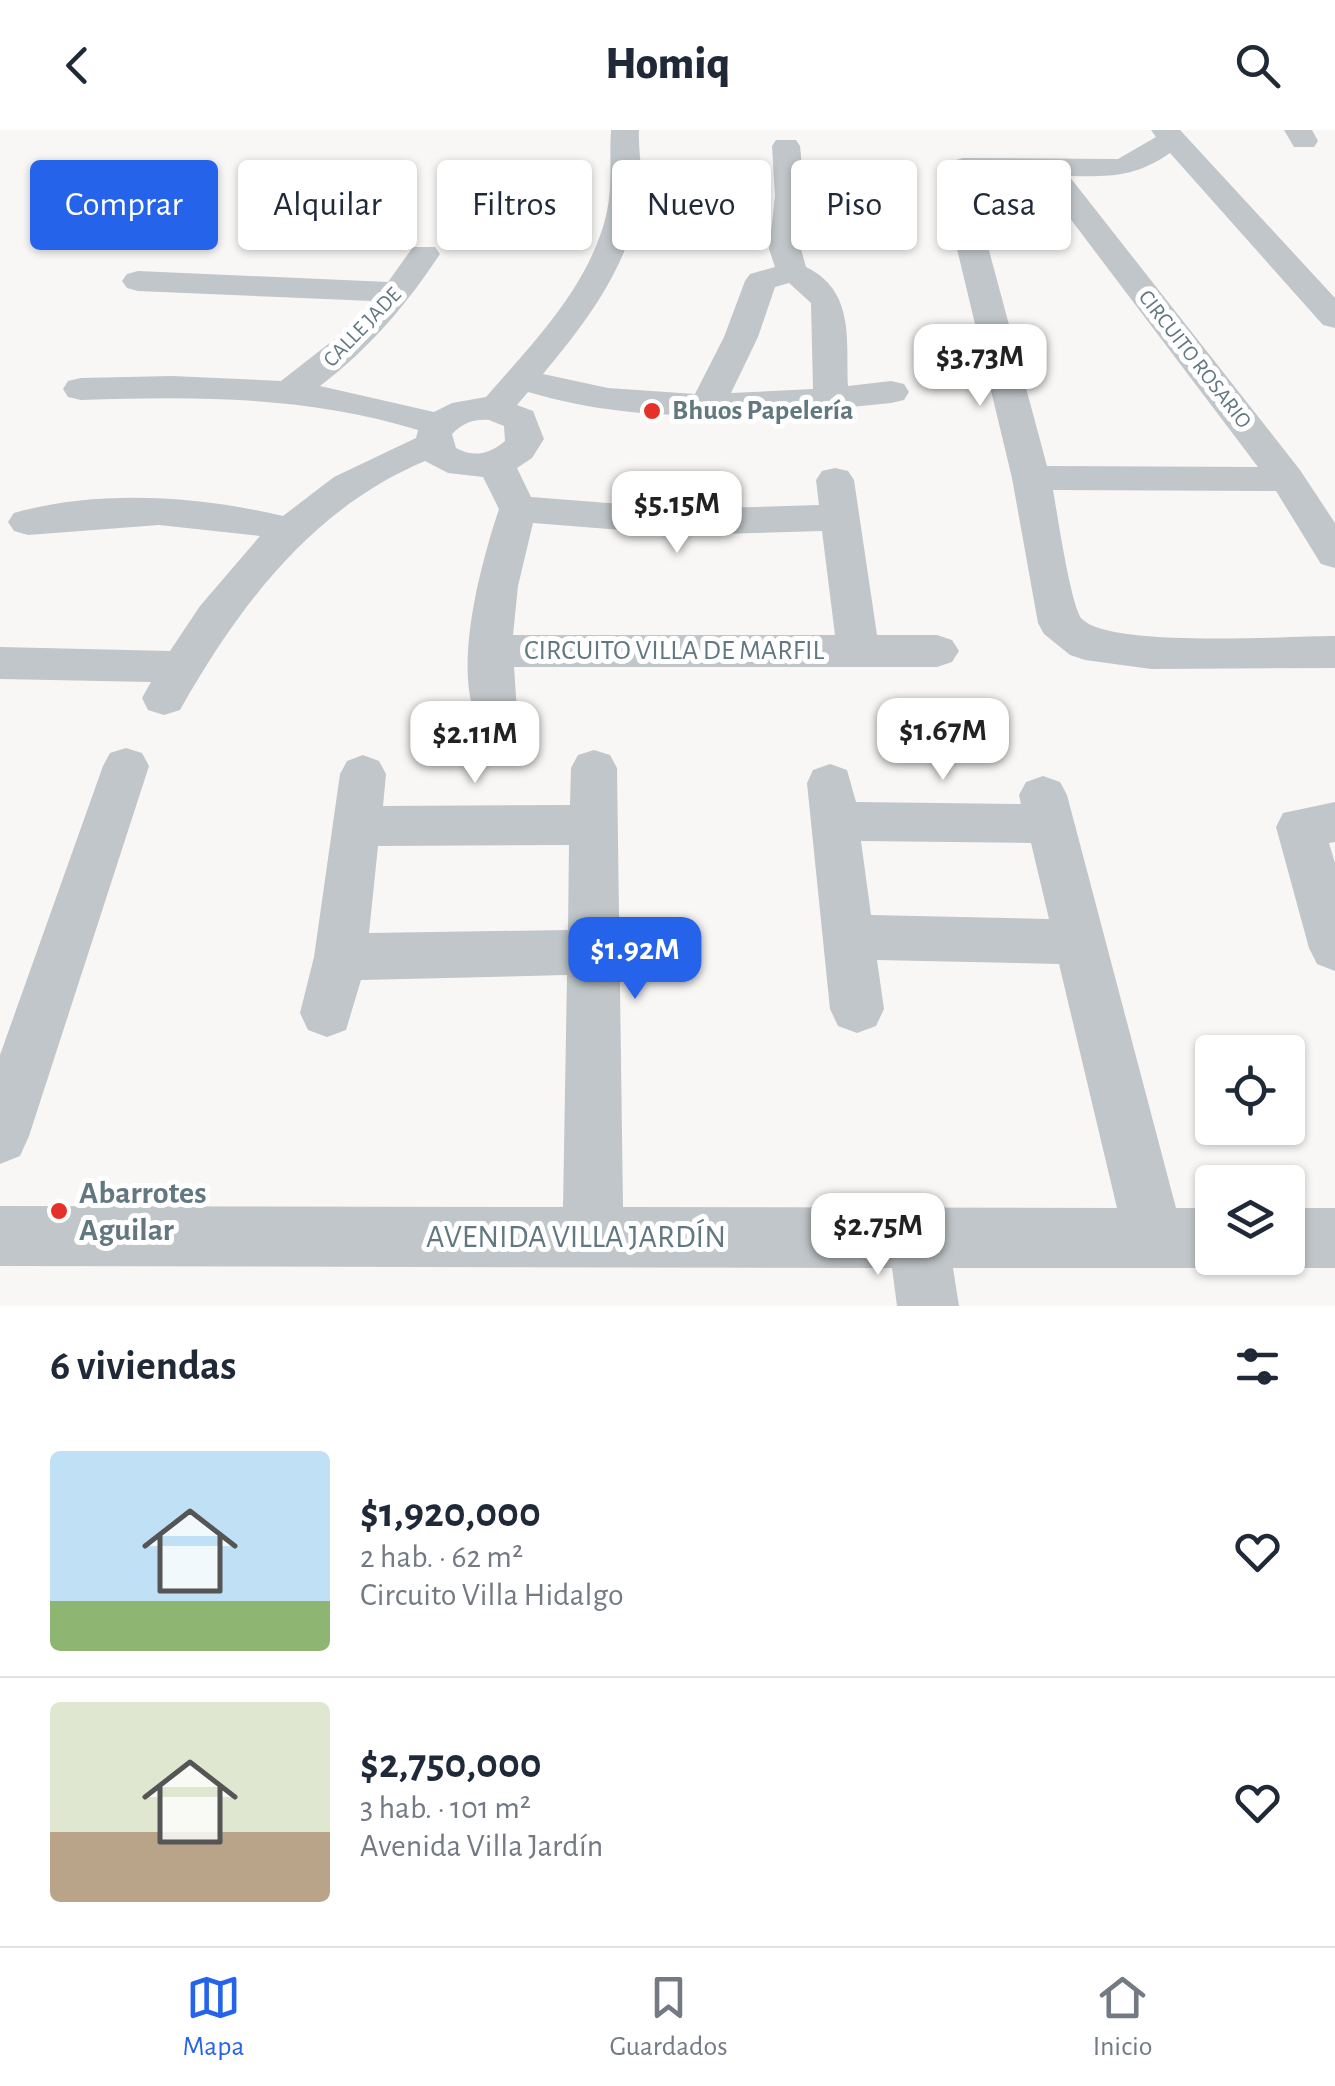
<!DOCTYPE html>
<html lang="es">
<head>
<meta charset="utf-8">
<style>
  body { margin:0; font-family:"Alegreya Sans",sans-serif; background:#f2f2f3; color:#1f2937; height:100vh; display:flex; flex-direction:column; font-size:38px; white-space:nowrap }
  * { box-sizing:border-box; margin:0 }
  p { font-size:32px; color:#747a83 }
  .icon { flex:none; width:55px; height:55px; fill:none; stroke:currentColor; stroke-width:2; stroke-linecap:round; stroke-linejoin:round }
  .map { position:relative; height:1176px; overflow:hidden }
  .panel { display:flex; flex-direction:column; background:#fff; flex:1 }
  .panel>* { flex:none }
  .guide { position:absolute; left:30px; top:30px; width:1275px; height:90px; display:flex; gap:20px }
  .buttons { position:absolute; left:1195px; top:905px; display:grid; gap:20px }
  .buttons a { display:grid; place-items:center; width:110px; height:110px; border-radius:10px; background:#fff; box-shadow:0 2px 8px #0004; font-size:50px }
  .price { position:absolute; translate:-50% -85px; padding:0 22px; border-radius:20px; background:#fff; color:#222; font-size:32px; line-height:65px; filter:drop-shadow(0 2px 5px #0008) }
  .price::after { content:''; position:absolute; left:50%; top:60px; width:30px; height:22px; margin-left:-15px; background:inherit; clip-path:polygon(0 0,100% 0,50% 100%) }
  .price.active { background:#2563eb; color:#fff }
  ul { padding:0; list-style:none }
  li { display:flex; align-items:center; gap:30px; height:250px; padding:0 50px }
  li+li { border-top:2px solid #e0e1e3 }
  li span { display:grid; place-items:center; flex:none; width:280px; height:200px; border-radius:10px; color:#555 }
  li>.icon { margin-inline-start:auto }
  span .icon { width:120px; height:120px; fill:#fffc; stroke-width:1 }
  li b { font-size:42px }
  h2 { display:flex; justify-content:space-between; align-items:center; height:120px; padding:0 50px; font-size:42px }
  .chip { padding:0 35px; border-radius:10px; background:#fff; box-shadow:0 2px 8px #0004; font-size:35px; line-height:90px }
  .chip.active { background:#2563eb; color:#fff }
  header { display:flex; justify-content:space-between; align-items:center; height:130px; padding:0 50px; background:#fff; font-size:45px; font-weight:800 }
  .dock { display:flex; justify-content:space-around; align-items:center; height:140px; border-top:2px solid #e0e1e3; background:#fff; font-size:28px; color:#747a83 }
  .dock a { display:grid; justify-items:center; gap:5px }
  .dock .active { color:#2563eb }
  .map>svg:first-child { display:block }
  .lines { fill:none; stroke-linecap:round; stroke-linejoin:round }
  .street { fill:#c0c6c9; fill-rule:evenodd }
  .poi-dot { fill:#e53127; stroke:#fff; stroke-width:4 }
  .labels { text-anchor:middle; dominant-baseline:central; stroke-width:10; stroke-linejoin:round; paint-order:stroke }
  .far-street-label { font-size:22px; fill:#627880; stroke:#fff }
  .poi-label { font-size:28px; font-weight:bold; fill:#627880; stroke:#fff; text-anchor:start }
  .street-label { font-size:28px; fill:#627880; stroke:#fff }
  .near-poi-label { font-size:32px; font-weight:bold; fill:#627880; stroke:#fff; text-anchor:start }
  .near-street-label { font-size:32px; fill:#627880; stroke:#fff }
</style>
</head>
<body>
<header><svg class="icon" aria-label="back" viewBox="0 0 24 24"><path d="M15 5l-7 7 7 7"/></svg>Homiq<svg class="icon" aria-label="search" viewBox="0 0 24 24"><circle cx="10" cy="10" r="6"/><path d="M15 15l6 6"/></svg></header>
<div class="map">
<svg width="1335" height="1176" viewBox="0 0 1335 1176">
  <rect width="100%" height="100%" fill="#f8f7f5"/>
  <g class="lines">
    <g class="street">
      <path d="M611 0H639C638 18 642 36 641 54 635 128 589 189 543 244L608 258 695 264 724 207 745 151 750 144 775 137 769 119 775 66 772 16 776 10H796L800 16 805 66 801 119 806 137C855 161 846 209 848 256L891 251 904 254 909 262 904 270 891 273C770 285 647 298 528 262L517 275 533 281 544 309 532 328 517 338 531 367 685 379 819 375 816 350 822 341 835 338 848 341 854 350 877 505H937L952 510 959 521 952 532 937 537H514L517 581 511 593 495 598 479 593C451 542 481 433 499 379L483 347 448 343 425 331C311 379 239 476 180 580L164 585 148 580 142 568 151 552 0 549V517L170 521 200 476 260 406 159 395 28 405 14 401 8 392 14 383C99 359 198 366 283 386L334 347 416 308 418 300C308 266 195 266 81 270L68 267 63 259 68 251 81 248 172 246 281 251 336 208 372 171 138 161 127 158 122 151 127 144 138 141 388 152 413 117H435L440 124C407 174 370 218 320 256L434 282 452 273 486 267C532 214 588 158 606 86 613 57 609 29 611 0ZM789 153 811 173 813 259 731 263 758 207 775 157ZM489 290 504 296 505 311C490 324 474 328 456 318L452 304C463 293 474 289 489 290ZM533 393 685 405 822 401 835 505H513L518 456Z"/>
      <path d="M1151 0H1180L1335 168V198L1323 195 1170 23C1136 47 1109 47 1069 46L1300 340 1335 393V438L1321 434 1276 361 1053 360C1057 382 1071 477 1082 489 1110 518 1288 506 1335 506V538L1151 539 1085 530 1070 525 1044 504 1038 493 1012 348 939 44 953 31 963 28 1118 29 1156 7ZM969 46H1038L1258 337 1047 336Z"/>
      <path d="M1284 0H1312L1318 11 1314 17H1294Z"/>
      <path d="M126 618 142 623 149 636 29 1006 20 1026 0 1034V925L103 636 110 623Z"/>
      <path d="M594 620 610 625 617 638 623 1077 1117 1078 1059 834 877 830 884 879 876 896 857 903 838 896 830 879 807 653 813 640 830 634 847 640 856 672 1021 674 1019 665 1026 652 1043 646 1060 652 1067 665 1176 1078H1212V1128L1233 1129 1212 1138H953L959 1176H897L892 1138 0 1136V1076L563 1077 567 845 361 850 346 900 327 907 308 900 300 883 314 827 340 644 347 631 363 625 379 631 386 644 383 676 570 675 571 638 578 625ZM861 711 1031 713 1049 789 871 785ZM569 715 568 800 369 803 378 716Z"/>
      <path d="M1335 672V712L1329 713 1335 733V841L1317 834 1309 818 1276 697 1283 683Z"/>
      <path d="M1288 1078H1335V1138H1288L1267 1129 1288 1128Z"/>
    </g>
  </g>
  <g class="poi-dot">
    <circle cx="652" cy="281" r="10"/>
    <circle cx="59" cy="1081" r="10"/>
  </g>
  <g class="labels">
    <g class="far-street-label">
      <text transform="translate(362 197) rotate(-46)">CALLE JADE</text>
      <text transform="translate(1195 229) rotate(52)">CIRCUITO ROSARIO</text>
    </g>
    <g class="poi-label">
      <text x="672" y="281">Bhuos Papelería</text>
    </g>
    <g class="street-label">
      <text x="674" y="521">CIRCUITO VILLA DE MARFIL</text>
    </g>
    <g class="near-poi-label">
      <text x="79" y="1063">Abarrotes<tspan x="79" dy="37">Aguilar</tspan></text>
    </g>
    <g class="near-street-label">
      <text x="576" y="1107">AVENIDA VILLA JARDÍN</text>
    </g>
  </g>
</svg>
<div class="buttons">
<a><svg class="icon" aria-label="locate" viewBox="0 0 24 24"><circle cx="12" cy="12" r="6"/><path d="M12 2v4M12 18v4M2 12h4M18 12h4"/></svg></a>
<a><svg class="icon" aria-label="layers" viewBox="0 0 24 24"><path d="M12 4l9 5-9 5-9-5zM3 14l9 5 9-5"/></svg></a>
</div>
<b class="price" style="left:980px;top:279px">$3.73M</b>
<b class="price" style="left:677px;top:426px">$5.15M</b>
<b class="price" style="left:943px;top:653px">$1.67M</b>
<b class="price" style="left:475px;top:656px">$2.11M</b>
<b class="price active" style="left:635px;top:872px">$1.92M</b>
<b class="price" style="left:878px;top:1148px">$2.75M</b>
<div class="guide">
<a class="chip active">Comprar</a>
<a class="chip">Alquilar</a>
<a class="chip">Filtros</a>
<a class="chip">Nuevo</a>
<a class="chip">Piso</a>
<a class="chip">Casa</a>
</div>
</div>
<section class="panel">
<h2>6 viviendas<svg class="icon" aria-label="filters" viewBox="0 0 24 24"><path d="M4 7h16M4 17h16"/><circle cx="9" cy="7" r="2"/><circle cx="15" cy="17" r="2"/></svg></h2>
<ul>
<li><span style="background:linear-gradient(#bfe0f5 75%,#8fb573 0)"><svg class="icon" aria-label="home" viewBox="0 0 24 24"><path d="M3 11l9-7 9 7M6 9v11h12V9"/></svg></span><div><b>$1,920,000</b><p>2 hab. · 62 m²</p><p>Circuito Villa Hidalgo</p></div><svg class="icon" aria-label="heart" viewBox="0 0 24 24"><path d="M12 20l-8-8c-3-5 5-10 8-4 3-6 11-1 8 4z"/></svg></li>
<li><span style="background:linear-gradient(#dfe7d0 65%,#b9a48a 0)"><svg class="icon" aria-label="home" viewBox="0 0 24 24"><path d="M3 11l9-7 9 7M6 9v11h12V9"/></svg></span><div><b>$2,750,000</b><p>3 hab. · 101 m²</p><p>Avenida Villa Jardín</p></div><svg class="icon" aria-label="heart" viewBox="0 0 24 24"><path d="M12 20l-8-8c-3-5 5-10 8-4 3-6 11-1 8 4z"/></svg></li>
</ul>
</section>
<nav class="dock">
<a class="active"><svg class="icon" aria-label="map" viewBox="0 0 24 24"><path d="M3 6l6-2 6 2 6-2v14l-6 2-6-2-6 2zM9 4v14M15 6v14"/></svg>Mapa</a>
<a><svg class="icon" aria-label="saved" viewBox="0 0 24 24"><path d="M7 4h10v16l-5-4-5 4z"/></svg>Guardados</a>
<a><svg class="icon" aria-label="home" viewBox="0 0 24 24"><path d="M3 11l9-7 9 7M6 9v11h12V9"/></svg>Inicio</a>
</nav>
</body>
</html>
